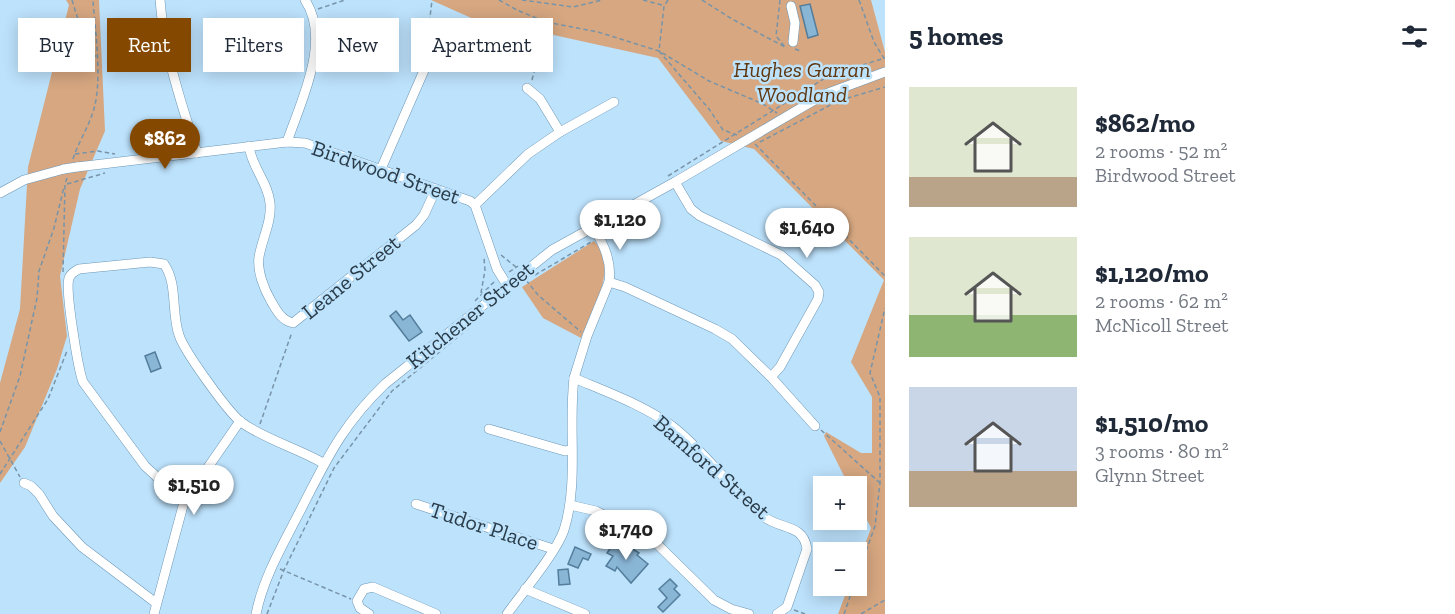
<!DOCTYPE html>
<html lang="en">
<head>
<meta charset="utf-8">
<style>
  body { margin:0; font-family:"Zilla Slab",serif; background:#f2f2f3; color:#1f2937; height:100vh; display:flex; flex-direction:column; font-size:22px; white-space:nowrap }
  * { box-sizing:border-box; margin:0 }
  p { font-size:20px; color:#747a83 }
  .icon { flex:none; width:33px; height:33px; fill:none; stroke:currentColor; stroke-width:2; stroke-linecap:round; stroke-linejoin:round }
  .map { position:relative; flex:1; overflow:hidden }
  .details { display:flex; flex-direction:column; background:#fff; width:570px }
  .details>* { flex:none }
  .hud { position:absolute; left:18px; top:18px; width:570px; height:54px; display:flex; gap:12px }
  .fabs { position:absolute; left:813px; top:476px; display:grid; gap:12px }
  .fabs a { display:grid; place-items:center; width:54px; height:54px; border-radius:0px; background:#fff; box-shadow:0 3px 15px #0003; font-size:30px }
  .price { position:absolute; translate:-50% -51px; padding:0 14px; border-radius:21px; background:#fff; color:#222; font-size:20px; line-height:39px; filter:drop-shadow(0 2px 3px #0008) }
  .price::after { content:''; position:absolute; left:50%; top:36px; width:18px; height:14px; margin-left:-9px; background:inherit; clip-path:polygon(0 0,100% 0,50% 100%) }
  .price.selected { background:#844801; color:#fff }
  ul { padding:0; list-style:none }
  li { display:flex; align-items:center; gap:18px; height:150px; padding:0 24px }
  li span { display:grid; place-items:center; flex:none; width:168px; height:120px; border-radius:0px; color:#555 }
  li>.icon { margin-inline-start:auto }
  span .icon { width:72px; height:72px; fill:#fffc; stroke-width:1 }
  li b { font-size:26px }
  h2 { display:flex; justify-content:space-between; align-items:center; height:72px; padding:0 24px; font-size:26px }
  .tag { padding:0 21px; border-radius:0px; background:#fff; box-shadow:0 3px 15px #0003; font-size:21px; line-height:54px }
  .tag.selected { background:#844801; color:#fff }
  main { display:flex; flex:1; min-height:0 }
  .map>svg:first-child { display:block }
  .green { fill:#d6a781 }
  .building { fill:#8ab6d6; stroke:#537d9b; stroke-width:1.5 }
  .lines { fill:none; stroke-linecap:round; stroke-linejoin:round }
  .minor-casing { stroke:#6c97b6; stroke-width:10 }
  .path { stroke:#7894a8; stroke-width:1.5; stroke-dasharray:4.5 3; stroke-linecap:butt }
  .minor { stroke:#fff; stroke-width:9 }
  .minor-bridge-casing { stroke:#6c97b6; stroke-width:10; stroke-linecap:butt }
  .minor-bridge { stroke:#fff; stroke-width:9 }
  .labels { text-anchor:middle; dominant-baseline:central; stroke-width:5; stroke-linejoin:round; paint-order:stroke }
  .park-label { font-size:22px; font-style:italic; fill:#60370f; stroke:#bde2fc }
  .street-label { font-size:22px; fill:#2a3c49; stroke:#bde2fc }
</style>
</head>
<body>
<main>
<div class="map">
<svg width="885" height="614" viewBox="0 0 885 614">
  <rect width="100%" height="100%" fill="#bde2fc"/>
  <g class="green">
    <path d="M66 0H99L105 131 80 189 60 276 67 336 57 369 25 447 0 483V383L20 309 28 167 69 5Z"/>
    <path d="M431 0H871L885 52V614H838L849 585H856L857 566 871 528 857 500 856 486H849L824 436 826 432 861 453H872V397L851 362 884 280 754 149 721 141 658 58 540 32 487 25Z"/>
    <path d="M594 241C620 265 592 312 581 338L543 318 522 287Z"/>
  </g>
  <g class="building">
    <path d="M810 4 818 35 808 38 800 6Z"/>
    <path d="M396 311 403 320 410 315 422 332 409 341 390 316Z"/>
    <path d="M155 352 161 368 151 372 145 356Z"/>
    <path d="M617 539 639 553 637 555 648 564 631 583 617 567 615 571 606 566 613 556 607 553Z"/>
    <path d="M575 547 591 554 588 560 583 558 578 568 568 564Z"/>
    <path d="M568 569 570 584 559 585 558 570Z"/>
    <path d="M670 579 677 586 674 589 680 595 663 612 658 607 667 598 659 589Z"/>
  </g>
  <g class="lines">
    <defs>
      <g id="minor">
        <path d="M160 0C164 53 181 102 197 153"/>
        <path d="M791 6 795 23 793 42"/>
        <path d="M527 88 540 99 560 132"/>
        <path d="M287 142C301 101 332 40 305 0"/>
        <path d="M249 146C251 166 268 182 270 203 272 221 262 239 259 257 257 271 264 289 271 301 277 311 281 320 293 323L416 225 424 215 436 189"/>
        <path d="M77 167 287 142 305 143 470 201 475 205 497 269 507 285"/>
        <path d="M381 169 429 59"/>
        <path d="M675 182 691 209 700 216 781 255 815 285 819 292 818 299 780 367 771 377"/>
        <path d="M0 193 24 180 64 169"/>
        <path d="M475 205 528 154 560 132 614 102"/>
        <path d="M609 282 625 287 715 329 732 339 771 377 815 426"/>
        <path d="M574 378C607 392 643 405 672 426 706 452 730 489 763 516 780 530 803 523 807 549L787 607 777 614"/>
        <path d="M489 429 565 451 571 450"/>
        <path d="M24 483 31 486 39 494 53 516 82 547 156 603"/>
        <path d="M184 502 145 466 83 382C78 368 65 290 69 278 71 273 75 271 79 269L150 262 164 264C178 284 171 312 179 335 184 351 228 412 241 422 262 438 299 449 323 463"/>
        <path d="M416 504 553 549"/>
        <path d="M570 505 596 511 655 542 714 600 731 609 749 614"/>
        <path d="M525 589 585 614"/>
        <path d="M154 614 184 502 240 421"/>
        <path d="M256 614C263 579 281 548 297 517 325 463 340 427 385 384L552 250 675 182 823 95 885 72"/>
        <path d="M369 614 360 608 357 601 364 589 373 587 436 614"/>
        <path d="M507 614C522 593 556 553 564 530 579 483 568 427 574 378L587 336 609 282C612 262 604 245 594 228"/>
      </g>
    </defs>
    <use href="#minor" class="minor-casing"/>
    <g class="path">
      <path d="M72 0 80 26 96 57"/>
      <path d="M499 0 517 10 546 22 598 32 659 51 709 81 763 104 777 113"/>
      <path d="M522 0 573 7 602 0"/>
      <path d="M643 0 662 5"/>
      <path d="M668 0 664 6 659 51 709 109 723 130 737 135"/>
      <path d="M702 0 732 19 787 48"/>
      <path d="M780 0 776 36 785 47"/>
      <path d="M859 0 874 42 885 60"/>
      <path d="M318 9 345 0"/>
      <path d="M795 49 801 51"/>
      <path d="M426 52 432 0"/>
      <path d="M532 80 546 23"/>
      <path d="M760 142 838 101 885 87"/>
      <path d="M755 144 885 276"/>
      <path d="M75 154 98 151 115 154"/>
      <path d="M73 159C78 143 88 128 93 112 103 82 95 32 93 0"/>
      <path d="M668 176 830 75 885 58"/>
      <path d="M67 184 105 173"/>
      <path d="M605 232 639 212"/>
      <path d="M501 255 516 267"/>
      <path d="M63 272 65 184 67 178"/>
      <path d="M509 272 518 266"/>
      <path d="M535 275 591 242"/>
      <path d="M526 280 538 295 581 332"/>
      <path d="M481 293 485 270 484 258"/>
      <path d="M475 301 495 281"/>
      <path d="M260 424 292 332"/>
      <path d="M821 430 880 483"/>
      <path d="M0 432 20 376 37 298 39 271 54 228 64 187"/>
      <path d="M0 441 20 477"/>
      <path d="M0 474 48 399 67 351"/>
      <path d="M280 569 351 599"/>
      <path d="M856 579 875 526 880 483V397L870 373 885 308"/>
      <path d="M794 610 805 614"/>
      <path d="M267 614 284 570 334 468 392 391 471 326"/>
      <path d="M844 614 854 585"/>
      <path d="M861 614 885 600"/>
    </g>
    <use href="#minor" class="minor"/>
    <defs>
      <path id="minor-bridge" d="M64 169 77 167"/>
    </defs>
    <use href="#minor-bridge" class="minor-bridge-casing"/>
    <use href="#minor-bridge" class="minor-bridge"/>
  </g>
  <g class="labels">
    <g class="park-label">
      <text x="802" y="69">Hughes Garran<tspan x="802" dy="25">Woodland</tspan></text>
    </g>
    <g class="street-label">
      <text transform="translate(386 172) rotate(19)">Birdwood Street</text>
      <text transform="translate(351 277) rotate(-39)">Leane Street</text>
      <text transform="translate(470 315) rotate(-39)">Kitchener Street</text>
      <text transform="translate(712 467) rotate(41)">Bamford Street</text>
      <text transform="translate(484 526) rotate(18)">Tudor Place</text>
    </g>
  </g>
</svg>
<div class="fabs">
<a>+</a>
<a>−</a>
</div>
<b class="price selected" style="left:165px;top:170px">$862</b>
<b class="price" style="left:620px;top:251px">$1,120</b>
<b class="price" style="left:807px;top:259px">$1,640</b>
<b class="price" style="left:194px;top:516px">$1,510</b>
<b class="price" style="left:626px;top:561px">$1,740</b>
<div class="hud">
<a class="tag">Buy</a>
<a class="tag selected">Rent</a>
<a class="tag">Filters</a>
<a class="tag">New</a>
<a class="tag">Apartment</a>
</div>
</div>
<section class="details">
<h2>5 homes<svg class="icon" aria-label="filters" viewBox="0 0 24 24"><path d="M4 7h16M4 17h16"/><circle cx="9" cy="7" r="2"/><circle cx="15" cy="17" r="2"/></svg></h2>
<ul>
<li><span style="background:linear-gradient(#dfe7d0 75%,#b9a48a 0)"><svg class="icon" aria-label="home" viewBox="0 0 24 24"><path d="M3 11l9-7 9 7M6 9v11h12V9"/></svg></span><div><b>$862/mo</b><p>2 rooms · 52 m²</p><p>Birdwood Street</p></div></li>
<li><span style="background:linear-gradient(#dfe7d0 65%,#8fb573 0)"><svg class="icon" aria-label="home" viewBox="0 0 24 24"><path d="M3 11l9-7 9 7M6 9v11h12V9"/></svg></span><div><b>$1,120/mo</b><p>2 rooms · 62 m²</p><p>McNicoll Street</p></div></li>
<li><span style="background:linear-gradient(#c9d6e8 70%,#b9a48a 0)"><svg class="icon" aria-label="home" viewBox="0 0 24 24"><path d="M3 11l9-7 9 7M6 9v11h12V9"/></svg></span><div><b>$1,510/mo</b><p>3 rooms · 80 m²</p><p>Glynn Street</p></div></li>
</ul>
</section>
</main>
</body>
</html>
